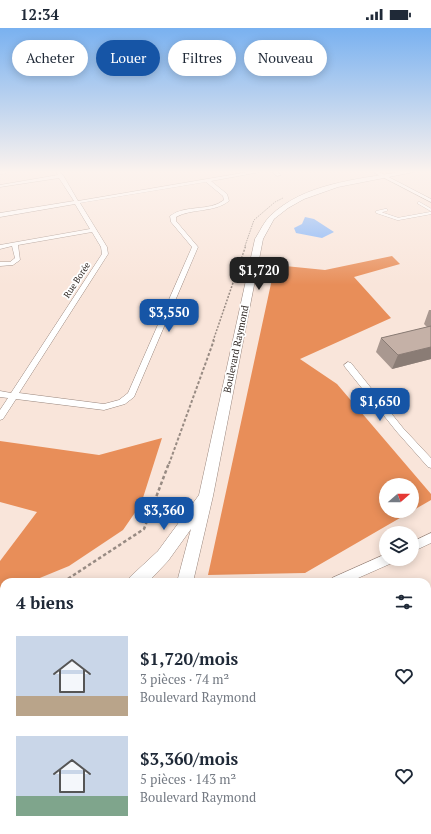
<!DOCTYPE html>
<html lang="fr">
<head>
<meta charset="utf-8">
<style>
  body { margin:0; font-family:"PT Serif",serif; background:#f6f6f7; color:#1f2937; height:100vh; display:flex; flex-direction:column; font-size:15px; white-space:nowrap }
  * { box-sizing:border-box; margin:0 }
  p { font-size:13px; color:#747a83 }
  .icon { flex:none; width:22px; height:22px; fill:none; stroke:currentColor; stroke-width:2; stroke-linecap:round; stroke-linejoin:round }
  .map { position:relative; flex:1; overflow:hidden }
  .side { position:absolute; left:0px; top:550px; width:431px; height:256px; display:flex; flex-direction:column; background:#fff; border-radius:12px 12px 0 0; box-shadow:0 2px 10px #0003 }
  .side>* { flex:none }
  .guide { position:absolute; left:12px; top:12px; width:407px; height:36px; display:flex; gap:8px }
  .needle { width:26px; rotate:70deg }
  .fabs { position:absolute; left:379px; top:450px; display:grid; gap:8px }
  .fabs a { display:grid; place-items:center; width:40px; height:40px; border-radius:50%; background:#fff; box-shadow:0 2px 10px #0003; font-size:20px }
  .price { position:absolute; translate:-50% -34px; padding:0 9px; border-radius:8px; background:#1655a6; color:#fff; font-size:13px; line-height:26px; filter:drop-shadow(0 1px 2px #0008) }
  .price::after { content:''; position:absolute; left:50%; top:24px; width:12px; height:9px; margin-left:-6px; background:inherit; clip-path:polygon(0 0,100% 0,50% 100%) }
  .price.current { background:#222; color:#fff }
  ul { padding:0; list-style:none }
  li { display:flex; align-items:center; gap:12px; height:100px; padding:0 16px }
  li span { display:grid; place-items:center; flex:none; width:112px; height:80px; border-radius:0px; color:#555 }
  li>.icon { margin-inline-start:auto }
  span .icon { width:48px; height:48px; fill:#fffc; stroke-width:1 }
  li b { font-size:17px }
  h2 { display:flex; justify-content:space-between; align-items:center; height:48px; padding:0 16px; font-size:17px }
  .chip { padding:0 14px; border-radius:18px; background:#fff; box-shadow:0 2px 10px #0003; font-size:14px; line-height:36px }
  .chip.current { background:#1655a6; color:#fff }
  .status { display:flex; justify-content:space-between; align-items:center; height:28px; padding:0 20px; background:#fff; direction:ltr }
  .status svg { height:11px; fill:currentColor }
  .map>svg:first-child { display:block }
  .forest { fill:#e88e59 }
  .water { fill:#73acfb }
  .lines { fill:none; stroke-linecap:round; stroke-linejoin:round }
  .service-far1-casing { stroke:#99867d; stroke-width:3 }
  .service-casing { stroke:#99867d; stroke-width:8 }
  .minor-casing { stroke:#99867d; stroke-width:1 }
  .tertiary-casing { stroke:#99867d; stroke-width:1 }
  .path-far3 { stroke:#988b83; stroke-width:1; stroke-dasharray:1.5 1; stroke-linecap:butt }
  .path-far2 { stroke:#988b83; stroke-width:1.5; stroke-dasharray:2 1.5; stroke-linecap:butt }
  .path-far1 { stroke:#988b83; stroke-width:2; stroke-dasharray:3 2; stroke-linecap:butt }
  .path { stroke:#988b83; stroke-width:2.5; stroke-dasharray:3.5 2.5; stroke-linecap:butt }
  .service-far1 { stroke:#fff; stroke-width:2.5 }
  .service { stroke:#fff; stroke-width:7 }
  .minor { fill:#fff; fill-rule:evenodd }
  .tertiary { fill:#fff; fill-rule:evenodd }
  .wall { fill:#a99890 }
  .shaded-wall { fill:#8a7c75 }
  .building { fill:#c5b1a7; stroke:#8a7c75 }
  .labels { text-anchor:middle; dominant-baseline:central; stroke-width:3.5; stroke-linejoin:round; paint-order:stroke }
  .far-street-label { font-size:9px; fill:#302925; stroke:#fff }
  .street-label { font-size:10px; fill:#302925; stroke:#fff }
</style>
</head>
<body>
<div class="status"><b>12:34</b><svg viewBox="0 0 49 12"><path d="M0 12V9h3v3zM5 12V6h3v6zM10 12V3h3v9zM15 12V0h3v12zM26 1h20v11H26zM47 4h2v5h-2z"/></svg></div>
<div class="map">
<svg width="431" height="806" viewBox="0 0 431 806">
  <rect width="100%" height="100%" fill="#f9e5da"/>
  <g class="forest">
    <path d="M392 228 400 236 354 249 391 290 300 331 337 356 431 466V472L412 483V457H386V483H412L305 545 208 547 275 237 325 242Z"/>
    <path d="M162 410 141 476 123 502 69 538 30 554H4V564L0 566V533L37 484 0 474V413L99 427Z"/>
  </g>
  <path class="water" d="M305 189 314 191 334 204 322 210 296 205 294 200 302 196Z"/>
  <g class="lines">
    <defs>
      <g id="service-far1">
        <path d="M0 145 6 144"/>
        <path d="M419 175 431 182"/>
        <path d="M386 182 377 184 398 191 431 185"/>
      </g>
      <g id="service">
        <path d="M427 732 431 738"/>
        <path d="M292 802 293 806"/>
        <path d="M348 806 354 802"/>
      </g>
      <g id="minor">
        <path d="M56 144H60L63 147 78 173 248 144H260L211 153 227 166 229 173C214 185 192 180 176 189V193L198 219 134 369 125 376 104 382 16 371 3 391 0 392V382L8 370 0 369V363L11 365 102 226 101 219 92 204 18 217 20 232 13 237 0 238V234H10L15 230 12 218 0 221V217L90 201 75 176 0 189V185L74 173 59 150 0 159V157L58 147ZM206 154 223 168 224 172C209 184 186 176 170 188L171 194 192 219 128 365 119 372 104 376 19 365 108 226 107 219 80 175Z"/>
        <path d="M273 144H278L281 147 277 148Z"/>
        <path d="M373 144H379L431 171V174Z"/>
        <path d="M348 334 351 335 403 400 431 430V440L428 439 397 404 345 339 344 337Z"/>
        <path d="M431 505V515L412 524V514Z"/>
        <path d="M386 526V531H394L392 535 349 554H330L332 550Z"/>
      </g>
      <g id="tertiary">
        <path d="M399 144H414L338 159 304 171 288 180 274 191 263 211 213 468 193 554H177L191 501 168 533 150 552 148 554H128L130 549 158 523 199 467 255 211C260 203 264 194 270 188 305 155 355 152 399 144Z"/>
        <path d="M4 609V627L0 628V610Z"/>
        <path d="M108 802H130L129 806H107Z"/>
      </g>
    </defs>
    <use href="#service-far1" class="service-far1-casing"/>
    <use href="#service" class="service-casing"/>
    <use href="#minor" class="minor-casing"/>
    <use href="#tertiary" class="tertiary-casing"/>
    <path class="path-far3" d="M245 218 254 192 275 174 283 170"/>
    <path class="path-far2" d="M213 313 246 217"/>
    <path class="path-far1" d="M169 436 214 312"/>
    <g class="path">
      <path d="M63 554 144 501 169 435"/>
      <path d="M0 581 4 579"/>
    </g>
    <use href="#service-far1" class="service-far1"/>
    <use href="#service" class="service"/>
    <use href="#minor" class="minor"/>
    <use href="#tertiary" class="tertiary"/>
  </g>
  <path class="wall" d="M429 282H431V331L392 341 376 324 381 310 427 299 424 296Z"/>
  <path class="shaded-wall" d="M431 319V331L392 341 398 327Z"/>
  <path class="building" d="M431 298V319L398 327 381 310Z"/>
  <linearGradient id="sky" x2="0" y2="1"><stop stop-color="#79b1f0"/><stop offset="0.56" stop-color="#fcf3ee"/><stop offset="1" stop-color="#fcf3ee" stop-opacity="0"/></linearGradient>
  <rect width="431" height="257" fill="url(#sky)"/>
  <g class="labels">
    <g class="far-street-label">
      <text transform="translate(77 252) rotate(-57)">Rue Borée</text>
    </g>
    <g class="street-label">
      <text transform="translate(236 321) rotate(-78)">Boulevard Raymond</text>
    </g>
  </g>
</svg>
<div class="fabs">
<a><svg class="needle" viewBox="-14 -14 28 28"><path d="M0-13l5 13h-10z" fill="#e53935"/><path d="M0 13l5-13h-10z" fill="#747a83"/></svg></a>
<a><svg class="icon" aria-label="layers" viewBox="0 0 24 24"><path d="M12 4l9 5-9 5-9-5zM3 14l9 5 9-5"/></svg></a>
</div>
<b class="price current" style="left:259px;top:263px">$1,720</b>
<b class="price" style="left:169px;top:305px">$3,550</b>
<b class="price" style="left:380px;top:394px">$1,650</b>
<b class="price" style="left:164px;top:503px">$3,360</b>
<div class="guide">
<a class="chip">Acheter</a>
<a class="chip current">Louer</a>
<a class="chip">Filtres</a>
<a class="chip">Nouveau</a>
</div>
<section class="side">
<h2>4 biens<svg class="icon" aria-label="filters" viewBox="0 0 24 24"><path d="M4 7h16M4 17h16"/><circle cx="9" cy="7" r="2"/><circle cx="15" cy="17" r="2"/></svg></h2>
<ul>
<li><span style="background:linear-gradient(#c9d6e8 75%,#b9a48a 0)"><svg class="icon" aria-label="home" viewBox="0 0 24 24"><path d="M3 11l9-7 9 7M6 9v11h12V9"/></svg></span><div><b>$1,720/mois</b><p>3 pièces · 74 m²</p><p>Boulevard Raymond</p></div><svg class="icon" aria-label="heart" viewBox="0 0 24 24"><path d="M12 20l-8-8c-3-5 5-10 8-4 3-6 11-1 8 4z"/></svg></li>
<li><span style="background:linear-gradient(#c9d6e8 75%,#7fa58c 0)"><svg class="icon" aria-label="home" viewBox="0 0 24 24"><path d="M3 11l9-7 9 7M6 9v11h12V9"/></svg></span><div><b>$3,360/mois</b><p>5 pièces · 143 m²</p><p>Boulevard Raymond</p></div><svg class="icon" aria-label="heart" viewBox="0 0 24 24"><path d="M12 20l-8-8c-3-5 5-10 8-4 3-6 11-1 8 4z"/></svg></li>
</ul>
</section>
</div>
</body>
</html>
